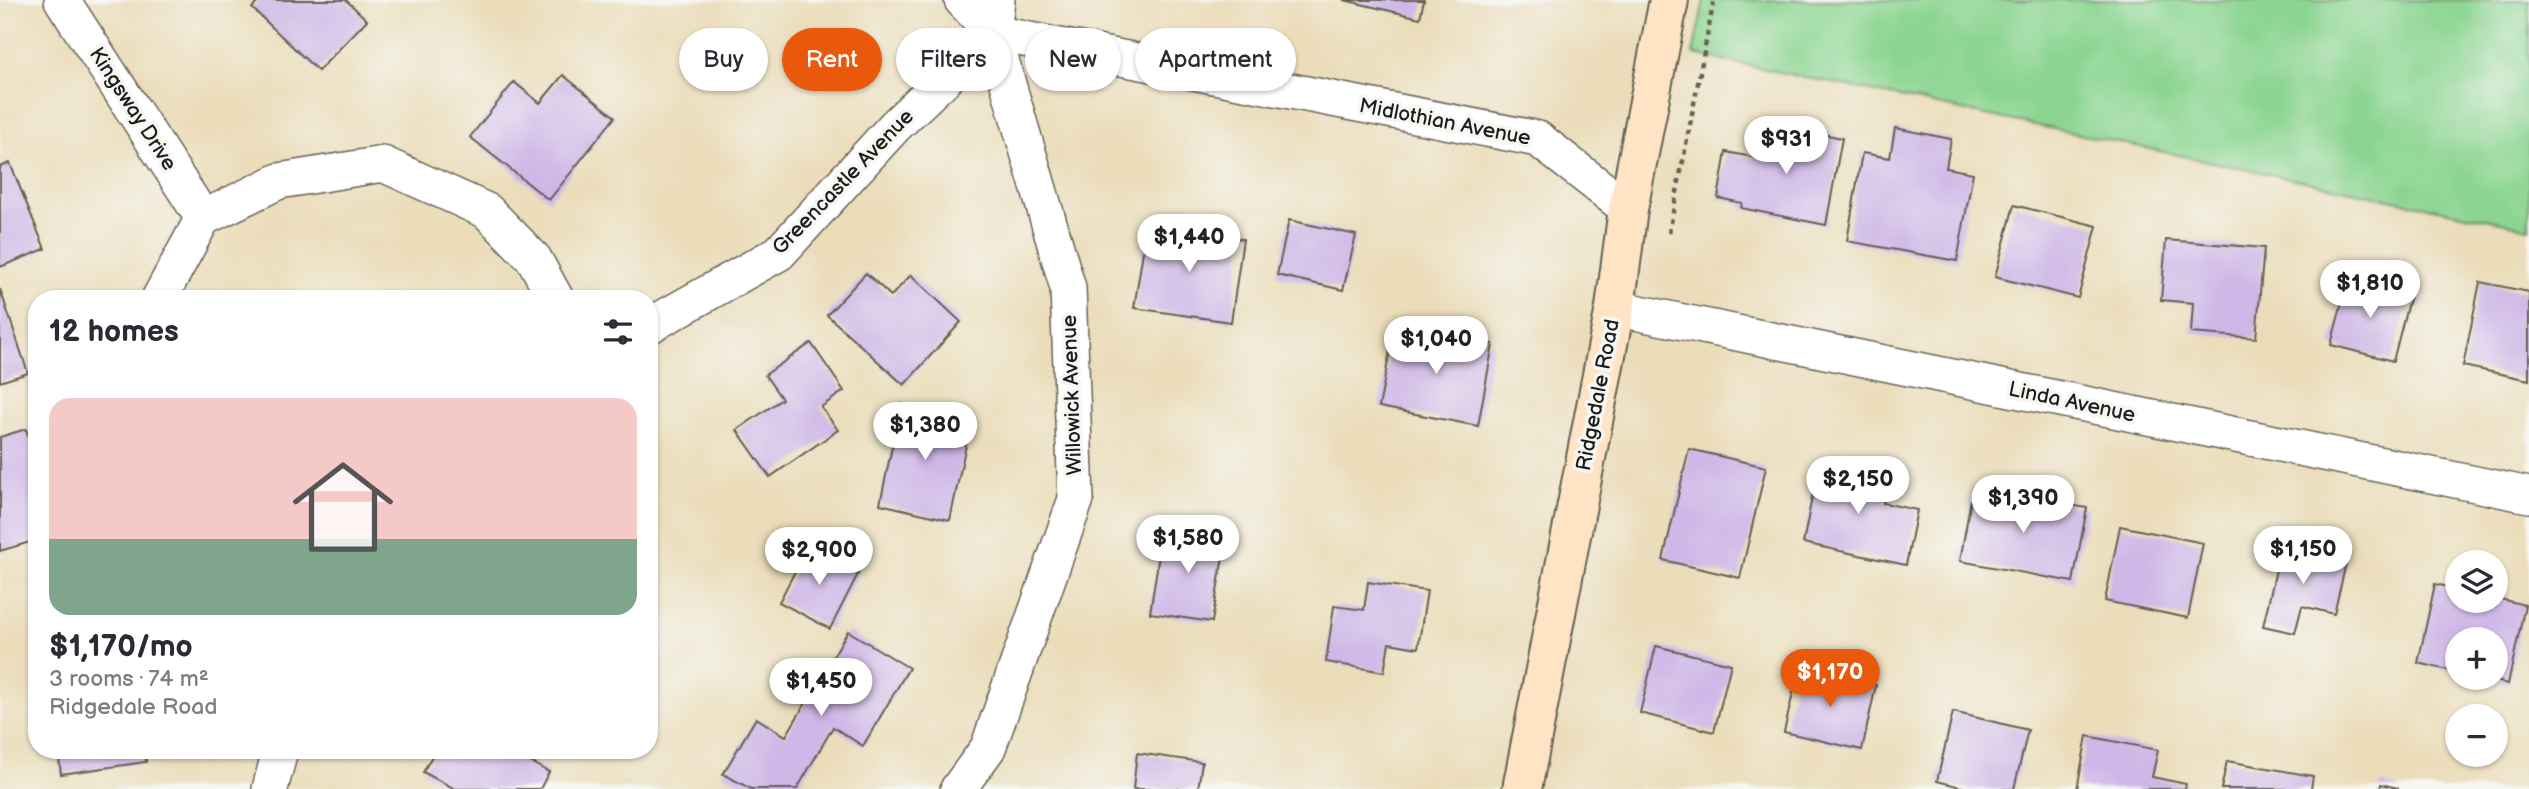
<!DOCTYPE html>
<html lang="en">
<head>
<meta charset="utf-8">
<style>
  body { margin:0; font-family:"Balsamiq Sans",sans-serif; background:#f2f2f3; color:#2b2b33; height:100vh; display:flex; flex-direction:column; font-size:26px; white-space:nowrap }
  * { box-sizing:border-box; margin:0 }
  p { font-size:23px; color:#7c7c81 }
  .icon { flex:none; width:38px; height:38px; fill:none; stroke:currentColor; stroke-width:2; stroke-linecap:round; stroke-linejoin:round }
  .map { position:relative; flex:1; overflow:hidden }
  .sheet { position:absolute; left:28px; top:290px; width:630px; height:469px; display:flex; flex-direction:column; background:#fff; border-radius:28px; box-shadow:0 2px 5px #0004 }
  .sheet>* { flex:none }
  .top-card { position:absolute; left:679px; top:28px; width:665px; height:63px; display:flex; gap:14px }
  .fabs { position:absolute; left:2445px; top:550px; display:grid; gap:14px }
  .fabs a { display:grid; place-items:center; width:63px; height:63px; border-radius:50%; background:#fff; box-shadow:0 2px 5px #0004; font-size:35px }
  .price { position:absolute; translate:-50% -60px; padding:0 16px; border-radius:24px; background:#fff; color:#222; font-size:23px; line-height:46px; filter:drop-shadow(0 2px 4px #0008) }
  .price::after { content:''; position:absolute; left:50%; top:42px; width:21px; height:16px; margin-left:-10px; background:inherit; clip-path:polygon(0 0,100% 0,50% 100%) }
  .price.current { background:#ea580c; color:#fff }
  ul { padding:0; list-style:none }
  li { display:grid; align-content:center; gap:14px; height:371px; padding:0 21px }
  li span { display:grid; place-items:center; height:217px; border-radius:21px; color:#555 }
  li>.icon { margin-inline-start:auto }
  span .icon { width:126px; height:126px; fill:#fffc; stroke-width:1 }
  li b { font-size:30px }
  h2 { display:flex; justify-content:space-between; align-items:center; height:84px; padding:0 21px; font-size:30px }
  .tag { padding:0 24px; border-radius:32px; background:#fff; box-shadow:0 2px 5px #0004; font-size:24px; line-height:63px }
  .tag.current { background:#ea580c; color:#fff }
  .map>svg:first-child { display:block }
  .green { fill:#8bd591; stroke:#547856; stroke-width:2 }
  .building { fill:#cfb7e7 }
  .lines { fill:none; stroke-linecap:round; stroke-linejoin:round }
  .street-casing { stroke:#646053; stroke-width:38 }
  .secondary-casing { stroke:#646053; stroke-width:42 }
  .path { stroke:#646053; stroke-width:4.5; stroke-dasharray:5 5; stroke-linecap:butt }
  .street { stroke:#fff; stroke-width:35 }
  .secondary { stroke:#fee4c5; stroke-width:38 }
  .labels { text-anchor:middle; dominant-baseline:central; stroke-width:7; stroke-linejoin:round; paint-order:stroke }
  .street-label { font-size:21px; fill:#1c1c1c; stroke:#f6f6f2 }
</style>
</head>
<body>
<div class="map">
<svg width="2529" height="789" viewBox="0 0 2529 789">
  <rect width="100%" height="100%" fill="#f6f6f2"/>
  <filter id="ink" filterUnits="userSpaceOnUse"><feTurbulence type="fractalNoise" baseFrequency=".0143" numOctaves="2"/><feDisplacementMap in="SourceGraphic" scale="14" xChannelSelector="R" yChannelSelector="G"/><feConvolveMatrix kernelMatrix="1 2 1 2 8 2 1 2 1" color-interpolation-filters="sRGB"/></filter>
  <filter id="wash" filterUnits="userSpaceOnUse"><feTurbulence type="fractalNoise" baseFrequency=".00686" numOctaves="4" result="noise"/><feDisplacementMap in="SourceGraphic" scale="28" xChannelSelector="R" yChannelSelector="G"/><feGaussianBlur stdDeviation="1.57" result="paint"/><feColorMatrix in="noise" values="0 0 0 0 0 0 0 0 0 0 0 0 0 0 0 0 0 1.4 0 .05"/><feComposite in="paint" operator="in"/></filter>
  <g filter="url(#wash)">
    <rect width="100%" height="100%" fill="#ebddba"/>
    <path class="green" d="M1704 0H2529V228L1693 54Z"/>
    <g id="blocks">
      <g class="building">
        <path d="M260 0H346L367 20 318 71 252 8Z"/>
        <path d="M1344 0H1424L1420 18Z"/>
        <path d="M563 75 615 117 549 200 470 137 514 82 540 103Z"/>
        <path d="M1774 124 1842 138 1826 225 1741 208 1742 203 1718 198 1726 152 1768 160Z"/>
        <path d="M1895 128 1951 139 1946 168 1973 173 1957 261 1847 241 1862 153 1890 158Z"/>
        <path d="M10 163 45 249 0 267V167Z"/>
        <path d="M2014 205 2097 226 2078 298 1995 277Z"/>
        <path d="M1289 220 1356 235 1343 290 1277 275Z"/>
        <path d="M1147 226 1243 239 1231 322 1134 308Z"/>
        <path d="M2166 240 2264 248 2256 338 2191 333 2193 303 2161 300Z"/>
        <path d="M866 273 891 296 911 275 961 322 904 385 827 315Z"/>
        <path d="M2348 279 2410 295 2393 361 2331 345Z"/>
        <path d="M2480 282 2529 292V380L2463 366Z"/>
        <path d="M0 289 28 373 0 382Z"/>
        <path d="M1395 326 1493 344 1478 426 1379 407Z"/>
        <path d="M811 343 844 391 821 407 838 430 770 477 737 430 782 399 765 375Z"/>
        <path d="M901 404 971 421 950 520 880 504Z"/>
        <path d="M26 429 37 466V540L0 551V437Z"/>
        <path d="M1689 449 1766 467 1740 578 1663 560Z"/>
        <path d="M1819 462 1888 476 1883 503 1917 510 1906 565 1803 543Z"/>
        <path d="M1973 488 2087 508 2073 582 1960 561Z"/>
        <path d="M2120 526 2203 543 2188 618 2105 601Z"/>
        <path d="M1163 529 1226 538 1212 622 1150 613Z"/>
        <path d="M2282 544 2347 559 2334 614 2302 606 2295 633 2263 626Z"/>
        <path d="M808 546 859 572 830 629 779 602Z"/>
        <path d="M1368 582 1427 591 1418 648 1389 643 1384 672 1326 662 1334 606 1364 610Z"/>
        <path d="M2435 584 2457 589V600L2496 598 2525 605 2508 684 2484 678 2496 677V639H2457V672L2418 663Z"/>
        <path d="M848 631 909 668 863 746 833 727 797 789H751L723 774 756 718 786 736Z"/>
        <path d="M1656 646 1731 664 1714 732 1640 713Z"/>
        <path d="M1799 667 1876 685 1862 750 1784 732Z"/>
        <path d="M1953 712 2028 730 2014 789H1969L1937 781Z"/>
        <path d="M2087 736 2158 750 2152 777 2186 784 2185 789H2077Z"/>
        <path d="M58 751H145L146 762 61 774Z"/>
        <path d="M435 751H529L525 759 549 772 540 789H455L423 772Z"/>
        <path d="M1137 753 1202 762 1198 789H1133Z"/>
        <path d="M2227 761 2313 776 2311 789H2221Z"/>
        <path d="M2381 784 2398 788V789H2380Z"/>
      </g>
    </g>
  </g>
  <g filter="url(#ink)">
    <use href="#blocks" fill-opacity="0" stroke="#646053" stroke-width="2"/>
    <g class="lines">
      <defs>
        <g id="street">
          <path d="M62 0 203 218"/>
          <path d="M993 33 1538 139 1628 209"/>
          <path d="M159 299 203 218 279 181 383 164 487 211 534 259 556 299"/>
          <path d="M1615 308 2529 495"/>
          <path d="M649 326 779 253 895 126 993 33 997 0"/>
          <path d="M270 789 280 751"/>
          <path d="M958 789 988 748 1076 499 1068 288 993 33 962 0"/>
        </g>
        <path id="secondary" d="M1522 789 1615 308 1628 209 1669 0"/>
      </defs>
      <use href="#street" class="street-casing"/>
      <use href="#secondary" class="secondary-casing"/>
      <path class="path" d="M1669 233 1714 0"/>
      <use href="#street" class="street"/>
      <use href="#secondary" class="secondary"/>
    </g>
  </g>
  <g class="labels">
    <g class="street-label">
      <text transform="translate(133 109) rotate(57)">Kingsway Drive</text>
      <text transform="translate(1445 122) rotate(11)">Midlothian Avenue</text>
      <text transform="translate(843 182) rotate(-46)">Greencastle Avenue</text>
      <text transform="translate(1072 395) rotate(-92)">Willowick Avenue</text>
      <text transform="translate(1598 395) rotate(-79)">Ridgedale Road</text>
      <text transform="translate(2072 402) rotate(12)">Linda Avenue</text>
    </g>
  </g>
</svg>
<div class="fabs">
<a><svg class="icon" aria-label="layers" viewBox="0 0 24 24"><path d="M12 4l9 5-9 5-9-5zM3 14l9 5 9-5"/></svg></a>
<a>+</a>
<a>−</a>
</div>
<b class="price" style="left:1786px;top:176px">$931</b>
<b class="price" style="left:1189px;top:274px">$1,440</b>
<b class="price" style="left:2370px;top:320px">$1,810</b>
<b class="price" style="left:1436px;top:376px">$1,040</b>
<b class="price" style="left:925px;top:462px">$1,380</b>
<b class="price" style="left:1858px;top:516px">$2,150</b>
<b class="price" style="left:2023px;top:535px">$1,390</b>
<b class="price" style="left:1188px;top:575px">$1,580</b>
<b class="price" style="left:2303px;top:586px">$1,150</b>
<b class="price" style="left:819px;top:587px">$2,900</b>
<b class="price current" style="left:1830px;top:709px">$1,170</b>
<b class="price" style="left:821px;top:718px">$1,450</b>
<div class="top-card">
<a class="tag">Buy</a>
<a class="tag current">Rent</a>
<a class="tag">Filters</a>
<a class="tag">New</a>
<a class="tag">Apartment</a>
</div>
<section class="sheet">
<h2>12 homes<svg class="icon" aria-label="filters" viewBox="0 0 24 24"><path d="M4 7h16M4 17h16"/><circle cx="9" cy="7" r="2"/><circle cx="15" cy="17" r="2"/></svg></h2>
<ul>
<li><span style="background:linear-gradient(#f6c9c9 65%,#7fa58c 0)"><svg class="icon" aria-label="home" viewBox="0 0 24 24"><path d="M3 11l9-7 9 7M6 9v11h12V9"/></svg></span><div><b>$1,170/mo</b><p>3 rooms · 74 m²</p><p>Ridgedale Road</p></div></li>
</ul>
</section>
</div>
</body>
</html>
